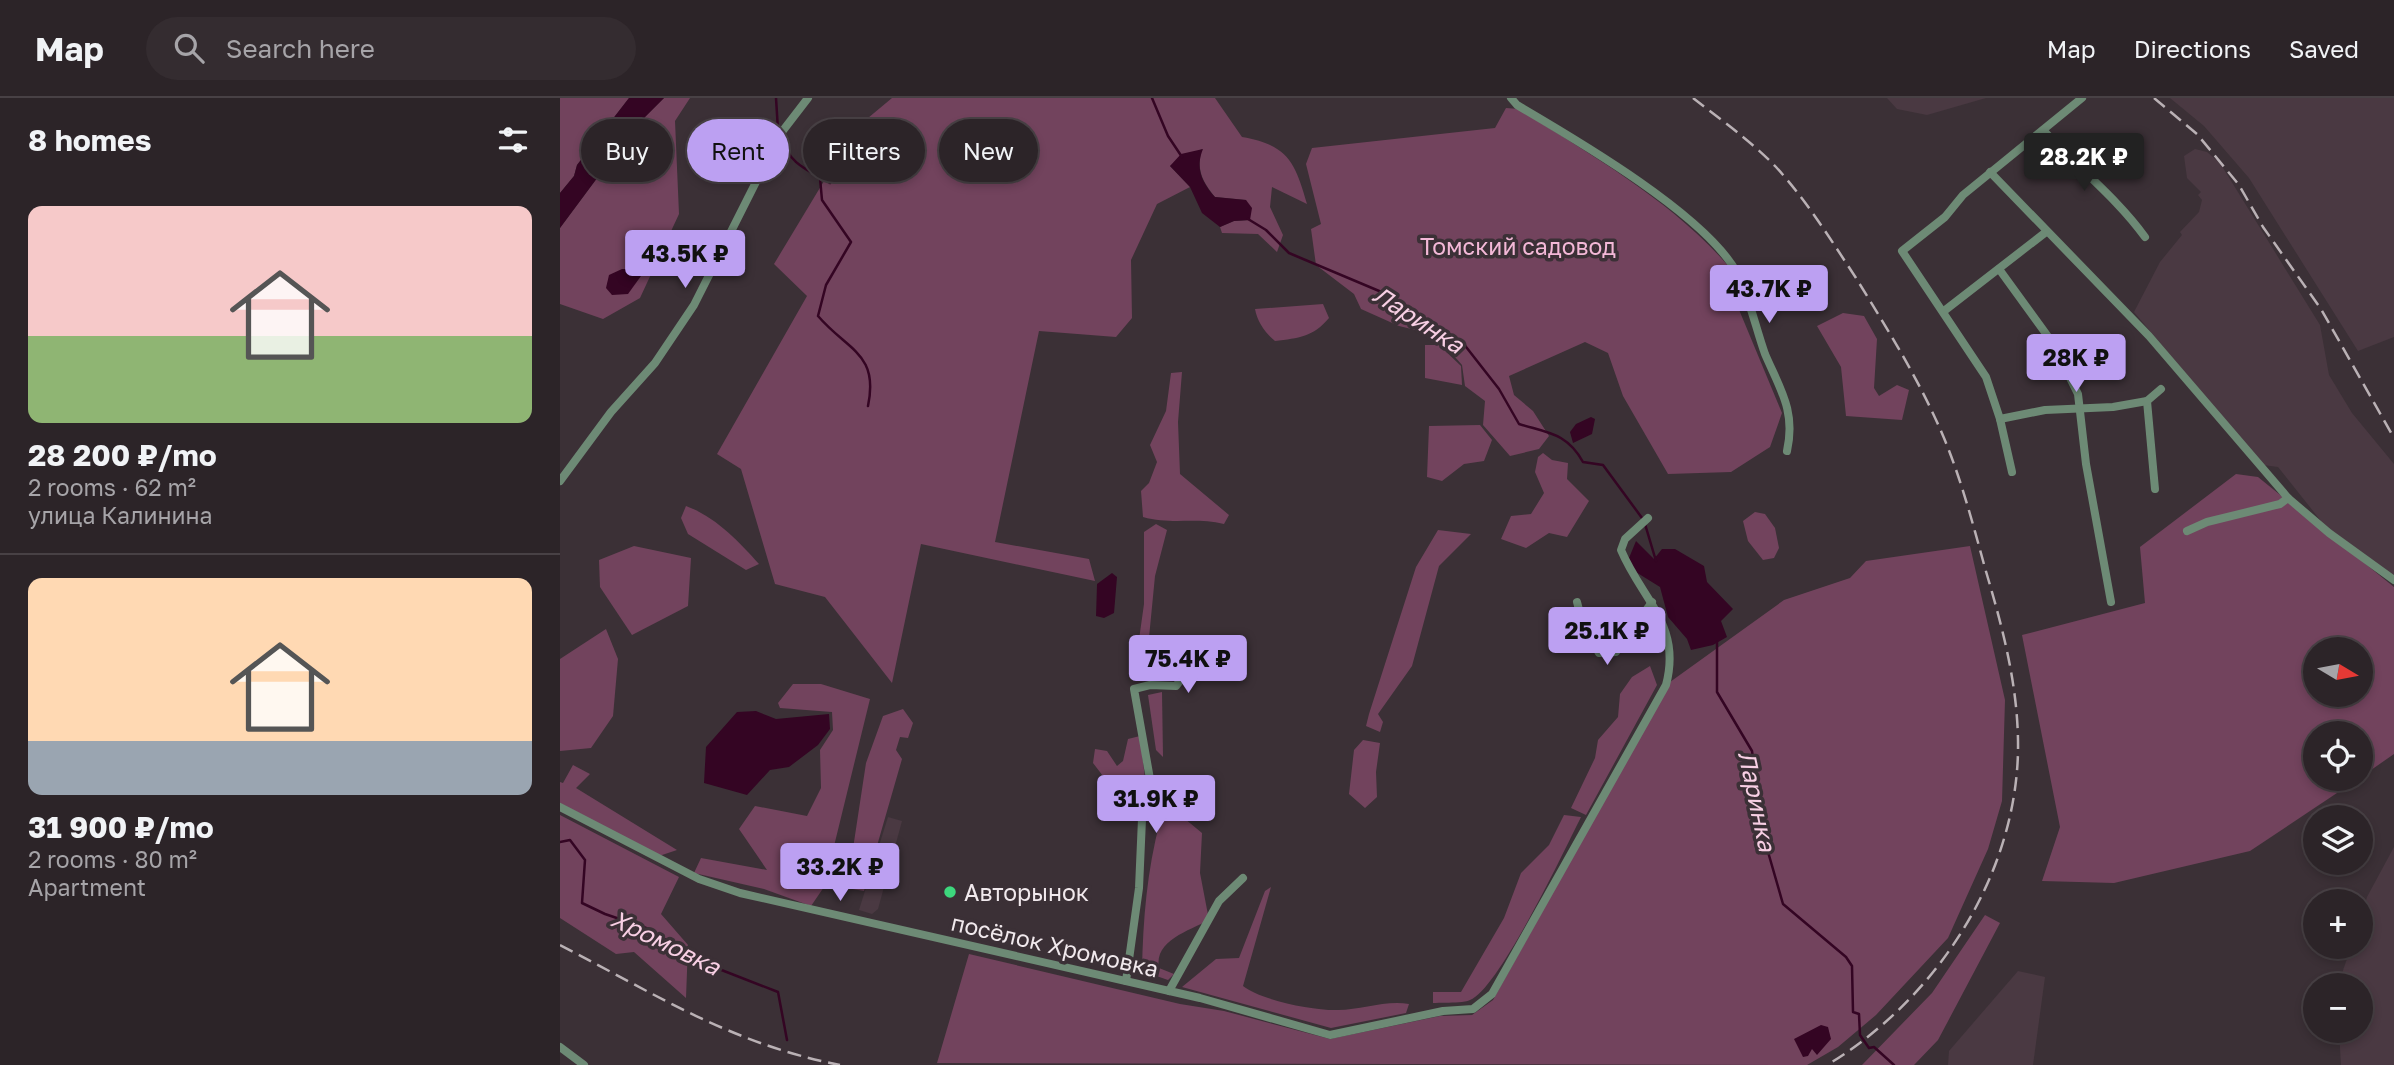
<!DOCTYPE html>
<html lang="en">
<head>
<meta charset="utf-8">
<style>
  body { margin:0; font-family:"Golos Text",sans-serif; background:#342c30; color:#f1f3f6; height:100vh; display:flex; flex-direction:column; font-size:26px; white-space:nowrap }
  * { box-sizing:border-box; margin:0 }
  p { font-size:23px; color:#a6a4a8 }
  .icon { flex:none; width:38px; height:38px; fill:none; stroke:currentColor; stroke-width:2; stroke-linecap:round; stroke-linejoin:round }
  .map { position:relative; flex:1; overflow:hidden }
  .drawer { display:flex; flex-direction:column; background:#2c2428; width:560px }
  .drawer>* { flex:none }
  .top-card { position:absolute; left:21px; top:21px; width:665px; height:63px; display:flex; gap:14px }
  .needle { width:46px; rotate:100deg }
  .tools { position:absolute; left:1743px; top:539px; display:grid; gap:14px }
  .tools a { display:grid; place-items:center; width:70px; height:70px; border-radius:50%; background:#2c2428; box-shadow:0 4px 10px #0003,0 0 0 2px #484145; font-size:35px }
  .price { position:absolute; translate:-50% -60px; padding:0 16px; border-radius:7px; background:#bca0f2; color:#111; font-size:23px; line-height:46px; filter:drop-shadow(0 2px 4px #0008) }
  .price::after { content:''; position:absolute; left:50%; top:42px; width:21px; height:16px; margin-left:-10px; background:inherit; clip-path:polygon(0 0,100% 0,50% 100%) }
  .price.selected { background:#222; color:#fff }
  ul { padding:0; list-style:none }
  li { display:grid; align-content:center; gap:14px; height:371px; padding:0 28px }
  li+li { border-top:2px solid #484145 }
  li span { display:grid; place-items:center; height:217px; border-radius:14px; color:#555 }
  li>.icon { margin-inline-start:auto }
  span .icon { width:126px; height:126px; fill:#fffc; stroke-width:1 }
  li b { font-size:30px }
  h2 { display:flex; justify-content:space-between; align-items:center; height:84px; padding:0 28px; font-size:30px }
  .pill { padding:0 24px; border-radius:32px; background:#2c2428; box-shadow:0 4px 10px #0003,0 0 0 2px #484145; font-size:24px; line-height:63px }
  .pill.selected { background:#bca0f2; color:#111 }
  header { display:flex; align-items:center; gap:42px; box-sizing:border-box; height:98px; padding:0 35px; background:#2c2428; border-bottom:2px solid #484145 }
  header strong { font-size:33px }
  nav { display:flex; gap:38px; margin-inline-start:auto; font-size:24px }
  .search { width:490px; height:63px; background:#342c30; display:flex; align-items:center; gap:18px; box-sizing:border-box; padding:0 24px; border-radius:38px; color:#a6a4a8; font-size:26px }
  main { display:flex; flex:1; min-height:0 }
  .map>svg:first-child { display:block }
  .built { fill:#4a3942 }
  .green { fill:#72435d; fill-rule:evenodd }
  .water { fill:#340523 }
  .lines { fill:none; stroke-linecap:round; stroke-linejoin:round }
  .stream { stroke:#340523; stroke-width:2.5 }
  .street { stroke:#6d8a75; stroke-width:8 }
  .rail { stroke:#bab1b5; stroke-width:2.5; stroke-dasharray:14 7; stroke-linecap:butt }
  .poi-dot { fill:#3dd77d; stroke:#3b3036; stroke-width:2.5 }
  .labels { text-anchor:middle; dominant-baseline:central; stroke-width:7; stroke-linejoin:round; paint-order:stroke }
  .park-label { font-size:23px; fill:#f3b8d7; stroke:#3b3036 }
  .poi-label { font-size:23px; fill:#f1e9ed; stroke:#3b3036; text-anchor:start }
  .street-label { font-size:23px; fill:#f1e9ed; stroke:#3b3036 }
  .water-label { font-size:24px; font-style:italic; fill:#f8cfe4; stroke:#3b3036 }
</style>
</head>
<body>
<header>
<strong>Map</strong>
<div class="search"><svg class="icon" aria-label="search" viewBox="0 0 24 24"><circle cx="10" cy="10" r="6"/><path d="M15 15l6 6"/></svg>Search here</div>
<nav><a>Map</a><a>Directions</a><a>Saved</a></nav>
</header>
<main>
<section class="drawer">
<h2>8 homes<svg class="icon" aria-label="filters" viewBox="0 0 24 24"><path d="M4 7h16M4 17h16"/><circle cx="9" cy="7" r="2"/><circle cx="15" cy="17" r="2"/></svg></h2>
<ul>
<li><span style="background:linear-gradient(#f6c9c9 60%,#8fb573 0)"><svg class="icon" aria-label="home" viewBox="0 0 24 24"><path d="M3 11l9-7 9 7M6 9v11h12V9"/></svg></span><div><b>28 200 ₽/mo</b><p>2 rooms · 62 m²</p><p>улица Калинина</p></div></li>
<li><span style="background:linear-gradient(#ffd9b3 75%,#9aa5b1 0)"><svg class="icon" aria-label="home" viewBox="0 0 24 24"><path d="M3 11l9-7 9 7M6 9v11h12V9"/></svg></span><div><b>31 900 ₽/mo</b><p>2 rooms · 80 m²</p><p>Apartment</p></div></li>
</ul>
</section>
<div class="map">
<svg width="1834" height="967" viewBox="0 0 1834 967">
  <rect width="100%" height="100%" fill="#3b3036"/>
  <g class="built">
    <path d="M1327 0H1426L1367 17 1337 11Z"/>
    <path d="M1610 0H1834V239L1798 253 1689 80 1644 28Z"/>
    <path d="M1635 51 1647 54 1660 65 1760 227 1769 277 1792 315 1834 366V477L1765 428 1718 369 1703 367 1574 214 1600 164 1622 137 1620 134 1639 114 1642 102 1638 97 1641 94 1627 80 1624 58Z"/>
    <path d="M328 719 342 723 318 811 312 816 299 812Z"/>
    <path d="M1834 749V967H1781L1779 933H1801V887H1778L1791 849H1801V819L1807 799Z"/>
    <path d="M1458 873 1485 879 1473 967H1388L1389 953Z"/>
  </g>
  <g class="green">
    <path d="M0 0H69L17 67 14 78 0 95Z"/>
    <path d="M104 0H130L115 23 119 116 80 200 43 221 0 206V130L75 29Z"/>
    <path d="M332 0H655L682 39C728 47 735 64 747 106L712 89 710 109 723 137 717 154 698 136 662 135 660 129 674 123 690 122 686 102 655 99C642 83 636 71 642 51L610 68 630 89 597 106 571 162 572 220 556 239 479 233 435 444 529 461 535 483 361 446 332 585 265 499 215 486 181 371 157 356 247 198 214 166 296 30Z"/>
    <path d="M946 10 959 11C1035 60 1117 105 1175 176V202L1222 315 1210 349 1171 374 1108 376 1063 298 1048 255 1025 244 949 278 954 297 973 313 989 338 979 351 950 358 923 327 925 303 905 288 902 267 876 237 839 228 801 211 794 196 756 167 751 131 761 126 746 66 752 50 935 30Z"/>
    <path d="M763 206 769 220C753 239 739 240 715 243 705 235 697 223 695 211Z"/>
    <path d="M1283 215 1304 218 1317 241 1314 290 1319 298 1337 287 1349 292 1342 322 1286 318 1281 269 1257 228Z"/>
    <path d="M865 247H879L901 268 902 287 865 280Z"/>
    <path d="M622 274 618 324 620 376 669 417 664 426C635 419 611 427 583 419L581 393 589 385 597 364 590 347 606 313 611 275Z"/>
    <path d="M920 327 932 342 924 363 904 366 882 383 867 379 869 328Z"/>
    <path d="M983 355 992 362 1008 365 1007 381 1029 403 1007 439 989 435 966 450 941 441 951 418 971 416 984 395 975 374 978 359Z"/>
    <path d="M1676 376 1698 379 1834 489V656L1801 679V635H1755V681H1798L1690 753 1554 785 1482 783 1500 729 1462 537 1585 505 1580 449ZM1755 551H1801V597H1755Z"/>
    <path d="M126 408C156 419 178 443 199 466L186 472 128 436 121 420Z"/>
    <path d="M1195 414 1205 416 1215 430 1219 450 1214 460 1203 462 1188 443 1183 423Z"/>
    <path d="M596 426 607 432 595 478 587 560 581 571 576 563 584 506V434Z"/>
    <path d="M878 432 911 436 879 468 852 568 818 616 823 624 820 634 806 628 809 616 856 469Z"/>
    <path d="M74 448 131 460 128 508 72 537 40 489 39 462Z"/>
    <path d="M1410 448 1445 602 1442 703 1428 751 1388 840 1316 917 1278 949 1247 967 377 965 409 856 620 906 664 913 770 941 880 918 912 917 933 902 1110 584 1224 502 1290 480 1306 463Z"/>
    <path d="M46 531 58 561 53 618 31 650 0 653V561Z"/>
    <path d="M1090 568 1097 587 1026 717 1011 710 1035 660 1038 642 1058 619 1060 596 1072 579Z"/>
    <path d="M233 586H261L310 601 264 789 251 808 204 791 134 775 141 760 207 772 179 731 195 708 247 718 261 690 260 652 273 632 272 614 220 610 218 605Z"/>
    <path d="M602 594 603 659 596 652 588 597Z"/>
    <path d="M343 611 353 625 348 640 340 639 336 652 342 661 304 793 287 790 306 665 323 618Z"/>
    <path d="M580 638 586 689 578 718 573 717 533 665 535 651 547 653 557 668 563 663 568 641Z"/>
    <path d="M803 642 820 645 816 674 817 699 805 710 789 696 794 652Z"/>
    <path d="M13 667 30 676 16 690 117 752 99 758 0 705V684L3 685Z"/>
    <path d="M619 716 642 735 640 775 649 822C629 833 594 842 599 870L614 876 608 882 582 873C583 821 587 773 600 723Z"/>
    <path d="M0 717 119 779 101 816 128 847 126 900 74 854 56 856 0 820Z"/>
    <path d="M1004 717 1021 719C1005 751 939 891 910 902 901 906 884 904 873 905V894H901L944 820 961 775 989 747Z"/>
    <path d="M711 789 683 888C700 902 755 913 778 912 802 912 825 902 849 906L846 915 771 930 622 889 656 861 679 860 705 793Z"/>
    <path d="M1425 817 1440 825 1378 942 1354 967H1302L1372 895Z"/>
  </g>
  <g class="water">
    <path d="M69 0H104L75 29 0 130V95L14 78 17 67Z"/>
    <path d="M643 51C635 70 642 84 655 99L686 102 692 110 690 122 674 123 660 129 642 115 630 89 610 68 621 56Z"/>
    <path d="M62 171H79L81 178 68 196 52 197 46 190 49 177Z"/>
    <path d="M1031 319 1035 321 1032 336 1013 345 1010 334 1016 326Z"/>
    <path d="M1076 443 1094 461 1102 451H1115L1144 468 1147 484 1173 511 1161 523 1167 539 1153 547 1131 552 1127 541 1108 519 1100 489 1071 471 1069 460Z"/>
    <path d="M552 475 557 479 554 515 544 520 536 518 537 486Z"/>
    <path d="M196 613 216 621 269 616 270 631 258 647 229 669 210 672 187 697 144 685 146 649 177 614Z"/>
    <path d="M1261 927 1268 929 1271 941 1257 957 1252 951 1248 958 1243 959 1234 941Z"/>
  </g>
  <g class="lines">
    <g class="stream">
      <path d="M216 0 218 32"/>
      <path d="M592 0 608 38 622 59"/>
      <path d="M224 39C224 64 251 74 270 85L300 33"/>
      <path d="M260 80 262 102 291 144 266 187 258 218C288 253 319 255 308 308"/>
      <path d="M688 121 706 132 729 155 831 198 903 245 939 291 959 326C988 335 1007 335 1023 364L1043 367 1082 420"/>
      <path d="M1085 426 1096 463"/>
      <path d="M1157 544V594L1192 653 1204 740 1223 806 1286 859 1292 868 1293 914 1299 916 1300 937 1309 950 1314 949 1334 967"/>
      <path d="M0 744 10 742 25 762 22 805 45 816 89 831 141 864 218 894 227 942"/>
    </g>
    <g class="street">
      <path d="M951 0 957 7C1015 41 1146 117 1177 175 1189 198 1196 231 1205 256 1220 291 1236 313 1227 353"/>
      <path d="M1484 33C1517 69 1557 100 1585 139"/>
      <path d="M1430 74 1589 238 1728 400 1769 435 1834 482"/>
      <path d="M1439 171 1492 244 1518 296 1526 366 1551 504"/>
      <path d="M1384 213 1486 134"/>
      <path d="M1587 303 1595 391"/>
      <path d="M1440 321 1485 312 1553 309 1587 303 1601 291"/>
      <path d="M1452 374 1440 321 1426 279 1342 153 1385 119 1403 97 1522 0"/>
      <path d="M0 383 51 314 95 265 134 207 198 80 208 52 248 0"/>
      <path d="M1627 433 1647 424 1720 406 1728 400"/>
      <path d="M1017 504 1022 523 1039 555 1056 554 1092 504"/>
      <path d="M0 709 139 781 180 795 640 900 770 937 883 913 913 911 932 896 1106 587C1122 527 1082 502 1061 452L1065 441 1088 420"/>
      <path d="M566 883 579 790 582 721 590 681 574 591 590 587 616 588 648 546"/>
      <path d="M609 893 659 803 683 780"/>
      <path d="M0 949 24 967"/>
    </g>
    <g class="rail">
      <path d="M1133 0C1161 22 1191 43 1216 69 1247 103 1271 142 1296 180 1328 232 1360 283 1384 340 1401 381 1413 426 1425 470 1443 531 1459 590 1458 654 1455 781 1374 903 1267 967"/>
      <path d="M1594 0 1637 36 1679 87 1703 129 1761 211 1834 340"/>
      <path d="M0 847C95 896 172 946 280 967"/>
    </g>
  </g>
  <circle class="poi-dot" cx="390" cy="794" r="7"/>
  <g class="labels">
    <g class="park-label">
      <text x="958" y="148">Томский садовод</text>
    </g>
    <g class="poi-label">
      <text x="404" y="794">Авторынок</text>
    </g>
    <g class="street-label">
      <text transform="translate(495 847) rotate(13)">посёлок Хромовка</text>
    </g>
    <g class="water-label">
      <text transform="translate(859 221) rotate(33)">Ларинка</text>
      <text transform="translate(1198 703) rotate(78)">Ларинка</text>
      <text transform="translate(106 844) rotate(26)">Хромовка</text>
    </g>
  </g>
</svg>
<div class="tools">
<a><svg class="needle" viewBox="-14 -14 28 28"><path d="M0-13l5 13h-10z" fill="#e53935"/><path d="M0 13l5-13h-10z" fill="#a6a4a8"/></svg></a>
<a><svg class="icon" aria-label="locate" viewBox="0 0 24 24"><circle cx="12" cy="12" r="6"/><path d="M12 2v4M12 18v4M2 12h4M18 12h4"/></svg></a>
<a><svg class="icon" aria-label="layers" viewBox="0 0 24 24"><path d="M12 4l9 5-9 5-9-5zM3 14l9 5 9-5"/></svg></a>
<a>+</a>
<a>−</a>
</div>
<b class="price selected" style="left:1524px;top:95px">28.2K ₽</b>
<b class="price" style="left:125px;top:192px">43.5K ₽</b>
<b class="price" style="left:1209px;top:227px">43.7K ₽</b>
<b class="price" style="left:1516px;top:296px">28K ₽</b>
<b class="price" style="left:1047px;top:569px">25.1K ₽</b>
<b class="price" style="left:628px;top:597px">75.4K ₽</b>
<b class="price" style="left:596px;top:737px">31.9K ₽</b>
<b class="price" style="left:280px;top:805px">33.2K ₽</b>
<div class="top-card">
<a class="pill">Buy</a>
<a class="pill selected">Rent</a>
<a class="pill">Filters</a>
<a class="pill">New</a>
</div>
</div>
</main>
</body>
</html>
